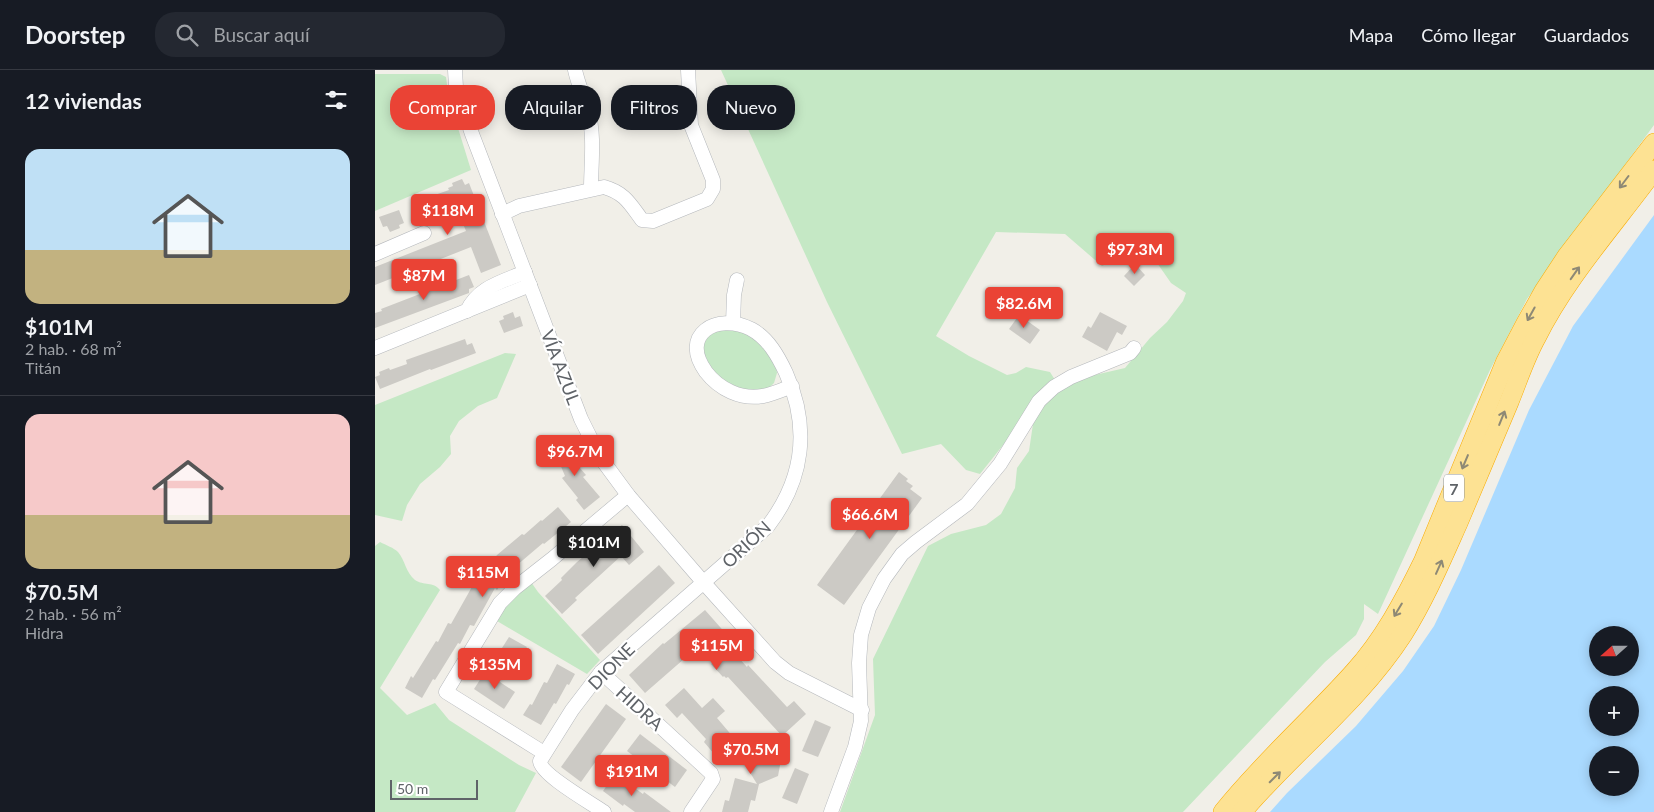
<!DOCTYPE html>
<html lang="es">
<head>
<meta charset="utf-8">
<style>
  body { margin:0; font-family:Lato,sans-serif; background:#242831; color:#f1f3f6; height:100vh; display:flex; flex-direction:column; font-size:19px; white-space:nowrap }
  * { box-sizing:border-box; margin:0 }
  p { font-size:16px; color:#9ea1a6 }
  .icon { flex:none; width:28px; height:28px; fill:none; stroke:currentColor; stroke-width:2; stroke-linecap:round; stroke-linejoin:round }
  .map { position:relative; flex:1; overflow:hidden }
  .sheet { display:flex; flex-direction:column; background:#171b24; width:375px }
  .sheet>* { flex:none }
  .guide { position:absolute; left:15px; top:15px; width:475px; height:45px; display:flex; gap:10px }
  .needle { width:32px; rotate:249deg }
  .fabs { position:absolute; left:1214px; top:556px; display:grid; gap:10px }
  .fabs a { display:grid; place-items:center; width:50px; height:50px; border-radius:50%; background:#171b24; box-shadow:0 2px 12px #0003; font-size:25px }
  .scale { position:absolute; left:15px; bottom:12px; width:88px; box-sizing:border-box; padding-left:5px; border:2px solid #5f6368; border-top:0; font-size:14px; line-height:18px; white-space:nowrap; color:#5f6368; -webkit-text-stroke:4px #fff; paint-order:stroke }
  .price { position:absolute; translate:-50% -42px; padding:0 11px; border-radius:5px; background:#ea4335; color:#fff; font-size:16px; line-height:32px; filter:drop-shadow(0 1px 2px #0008) }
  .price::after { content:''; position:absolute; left:50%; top:30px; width:15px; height:11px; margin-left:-8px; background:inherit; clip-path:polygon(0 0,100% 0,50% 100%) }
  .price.current { background:#222; color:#fff }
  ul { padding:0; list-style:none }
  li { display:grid; align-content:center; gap:10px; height:265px; padding:0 25px }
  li+li { border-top:1px solid #363941 }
  li span { display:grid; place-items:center; height:155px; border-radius:15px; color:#555 }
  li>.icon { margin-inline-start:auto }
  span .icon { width:90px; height:90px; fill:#fffc; stroke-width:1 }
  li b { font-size:21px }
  h2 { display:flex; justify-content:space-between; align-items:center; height:60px; padding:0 25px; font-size:21px }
  .chip { padding:0 18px; border-radius:20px; background:#171b24; box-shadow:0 2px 12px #0003; font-size:18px; line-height:45px }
  .chip.current { background:#ea4335; color:#fff }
  header { display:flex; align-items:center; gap:30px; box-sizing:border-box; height:70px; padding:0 25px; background:#171b24; border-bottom:1px solid #363941 }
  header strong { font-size:24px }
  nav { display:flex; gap:28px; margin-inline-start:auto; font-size:18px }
  .search { width:350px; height:45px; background:#242831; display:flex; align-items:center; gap:12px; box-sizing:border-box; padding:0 18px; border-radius:20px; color:#9ea1a6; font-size:19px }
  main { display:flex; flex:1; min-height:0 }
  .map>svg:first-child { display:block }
  .green { fill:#c5e8c5 }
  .water { fill:#aadaff; fill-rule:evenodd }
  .building { fill:#cccac5 }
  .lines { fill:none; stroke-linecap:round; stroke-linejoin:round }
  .minor-casing { stroke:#b5b8bc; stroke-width:15 }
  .highway-casing { stroke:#f9ab00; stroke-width:20 }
  .minor { stroke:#fff; stroke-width:14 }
  .highway { stroke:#fde293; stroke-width:19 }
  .oneway { stroke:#8e8975 }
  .labels { text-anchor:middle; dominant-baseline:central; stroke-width:4.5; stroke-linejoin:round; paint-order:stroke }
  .shield { fill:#fff; stroke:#8f9295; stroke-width:1 }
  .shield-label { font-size:16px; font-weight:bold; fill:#5f6368 }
  .street-label { font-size:18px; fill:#5f6368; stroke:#fff }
</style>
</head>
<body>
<header>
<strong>Doorstep</strong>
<div class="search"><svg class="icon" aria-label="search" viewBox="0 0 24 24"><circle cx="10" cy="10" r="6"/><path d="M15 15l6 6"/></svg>Buscar aquí</div>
<nav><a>Mapa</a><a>Cómo llegar</a><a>Guardados</a></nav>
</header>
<main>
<section class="sheet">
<h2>12 viviendas<svg class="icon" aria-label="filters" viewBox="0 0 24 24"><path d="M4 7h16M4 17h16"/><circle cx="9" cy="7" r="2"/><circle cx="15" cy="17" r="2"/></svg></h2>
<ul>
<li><span style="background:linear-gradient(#bfe0f5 65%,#c2b280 0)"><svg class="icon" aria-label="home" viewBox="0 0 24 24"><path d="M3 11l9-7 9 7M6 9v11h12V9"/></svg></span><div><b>$101M</b><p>2 hab. · 68 m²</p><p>Titán</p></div></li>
<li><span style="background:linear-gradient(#f6c9c9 65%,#c2b280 0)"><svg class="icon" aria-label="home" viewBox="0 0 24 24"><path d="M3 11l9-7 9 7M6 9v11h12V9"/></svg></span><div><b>$70.5M</b><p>2 hab. · 56 m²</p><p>Hidra</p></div></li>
</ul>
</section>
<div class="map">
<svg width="1279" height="742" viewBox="0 0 1279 742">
  <rect width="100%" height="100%" fill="#f1efe8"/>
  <g class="green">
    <path d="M346 0H1279V55L1152 229 1115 300 1003 544 989 534V549L981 565 950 592 808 742H465L500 645 498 589 553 476 576 464 611 455 626 444 640 418 642 398 654 381 658 354 664 341 681 319 711 307 750 298 775 268 792 252 808 231 811 223 796 213 780 190 759 181 727 196 690 164 621 162 561 266 594 286 632 305 641 303 651 297 675 302 680 310 605 404 591 400 566 374 527 384 452 232Z"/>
    <path d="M0 4H65L71 7 74 29 96 100 0 141Z"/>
    <path d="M348 258 372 263 388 276 401 296 402 303 399 313 395 317 389 320H368L346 310 330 291 328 275 336 262Z"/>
    <path d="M130 283 141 284 122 328 103 336 84 351 75 366 76 384 65 397 45 414 32 435 27 451 0 445V335Z"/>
    <path d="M5 472C11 475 19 478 23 482 30 490 31 503 40 510 49 516 58 511 65 520L5 618 32 645 60 633 74 650 144 695 161 703 140 742H0V476Z"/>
    <path d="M156 512 163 522 225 590 212 604 122 551 124 542Z"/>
  </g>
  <path class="water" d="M1279 145V742H895L912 723 981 656 1028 601 1059 556 1086 500 1154 340 1198 256ZM1222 565H1255V598H1222ZM1222 625H1255V658H1222ZM1222 685H1255V718H1222Z"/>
  <g class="building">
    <path d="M87 109 90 115 94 113 126 195 106 203 96 177 0 215V197L91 161 79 132 59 139 60 143 50 147 48 141 43 142 40 132 74 120 73 118 78 116 77 113Z"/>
    <path d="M24 140 29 153 24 155 25 158 15 162 12 156 8 157 4 147Z"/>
    <path d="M760 194 770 205 759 216 749 206Z"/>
    <path d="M94 205 99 217 94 219V223L0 258V243L7 241 6 239Z"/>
    <path d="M138 242 140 248 145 246 148 256 129 263 124 251 129 249 128 246Z"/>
    <path d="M725 242 752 256 747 265 742 262 732 281 707 267 713 256 716 258Z"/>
    <path d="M644 245 665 260 655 274 634 259Z"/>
    <path d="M90 269 92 275 97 273 101 283 56 300 55 299 5 319 0 307 5 305 4 302 14 298 15 300 32 294 31 290Z"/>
    <path d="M189 370 197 389 211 405 208 407 225 427 209 440 201 430 203 428 187 408 190 406 177 375Z"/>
    <path d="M524 402 533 409 531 411 538 416 535 419 547 428 469 535 442 515Z"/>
    <path d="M183 437 196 452 169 474 168 473 128 507 130 509 122 520 120 518 99 556 95 555 85 574 83 573 60 610 58 609 47 628 30 618 36 606 38 608 61 571 63 572 73 553 76 554 98 515 99 516 122 485 147 464 149 465 166 450 167 451Z"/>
    <path d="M247 455 269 482 254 495 246 486 200 528 202 530 187 544 170 526 187 510 186 508 202 492Z"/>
    <path d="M284 495 300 513 223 584 206 565Z"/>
    <path d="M330 540 353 566 348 570 372 597 373 595 412 637 419 631 431 644 407 666 353 607 351 608 349 606 348 607 336 594 347 584 333 568 270 623 254 605 288 573 289 574Z"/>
    <path d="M134 567 152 577 145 588 127 578Z"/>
    <path d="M182 594 200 604 194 615 192 614 181 634 179 633 166 655 148 645 155 634 157 635 169 612 172 613Z"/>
    <path d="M110 602 140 622 129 639 99 619Z"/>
    <path d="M309 618 327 638 338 628 350 641 342 648 359 668 340 685 329 672 331 669 307 643 302 648 290 635Z"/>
    <path d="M231 634 251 649 206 712 186 697Z"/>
    <path d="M440 650 456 657 443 687 427 681Z"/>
    <path d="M265 664 312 700 300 717 252 681Z"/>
    <path d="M382 665 398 692 406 690 403 706 384 714 380 731 376 730 373 742H347L350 730 354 731 360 708 382 714 360 678Z"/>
    <path d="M420 698 434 704 422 734 407 728Z"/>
    <path d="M240 704 268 724 269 722 296 742H260L249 734 248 736 228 721Z"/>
  </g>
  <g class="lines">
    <defs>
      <g id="minor">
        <path d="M80 0 81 17 97 64 206 349 225 387 253 425 329 513 400 592 414 603 487 640"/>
        <path d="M200 0C203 14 209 27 213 41 220 66 216 94 216 119"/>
        <path d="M127 144 144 136 229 117C250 123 255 134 267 150L278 151 332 129 338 119V110L316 55 313 0"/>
        <path d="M0 184 49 163"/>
        <path d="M92 241C103 217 127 212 150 202"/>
        <path d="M358 253 359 225 362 210"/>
        <path d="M0 278 155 215"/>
        <path d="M226 602 336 703 338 709 316 742"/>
        <path d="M169 683 71 622 125 533 140 518 177 489 253 425"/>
        <path d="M229 742C216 733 165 704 165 691L197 640 226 602 393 456C429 409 435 357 411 303 403 286 393 268 376 259 341 242 304 265 331 302 344 319 366 330 388 326 398 324 407 320 417 316"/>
        <path d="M456 742 480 677 486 651 484 593 486 565 494 538 509 509 527 484 541 472 592 434 625 394 664 331 679 317 696 307 755 283 759 278"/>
      </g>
      <g id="highway">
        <path d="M848 742C888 692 936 650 979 602 1008 570 1029 531 1048 492L1130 293 1151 253 1169 221 1192 186 1279 73"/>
        <path d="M867 742C919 681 984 632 1028 564 1050 529 1066 491 1083 453 1100 413 1117 372 1134 332 1143 310 1150 288 1161 268 1192 206 1239 155 1279 100"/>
      </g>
    </defs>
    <use href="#minor" class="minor-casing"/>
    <use href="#highway" class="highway-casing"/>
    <use href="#minor" class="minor"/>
    <use href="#highway" class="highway"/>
  </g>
  <defs><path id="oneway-shaft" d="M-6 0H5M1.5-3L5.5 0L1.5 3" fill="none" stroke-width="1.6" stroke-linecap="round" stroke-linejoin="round" transform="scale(1.25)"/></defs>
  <g class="oneway">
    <use href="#oneway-shaft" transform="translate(1249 112) rotate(127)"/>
    <use href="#oneway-shaft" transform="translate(1200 203) rotate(-55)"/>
    <use href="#oneway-shaft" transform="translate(1156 244) rotate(119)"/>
    <use href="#oneway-shaft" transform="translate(1127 348) rotate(-68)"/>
    <use href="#oneway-shaft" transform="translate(1090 392) rotate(113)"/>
    <use href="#oneway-shaft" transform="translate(1064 497) rotate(-66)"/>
    <use href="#oneway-shaft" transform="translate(1023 540) rotate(121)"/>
    <use href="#oneway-shaft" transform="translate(900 707) rotate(-45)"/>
  </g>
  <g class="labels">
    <rect class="shield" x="1069" y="404.5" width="20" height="27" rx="4"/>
    <g class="shield-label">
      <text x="1079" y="418">7</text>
    </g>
    <g class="street-label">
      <text transform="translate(186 297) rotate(69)">VÍA AZUL</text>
      <text transform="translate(371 474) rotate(-43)">ORIÓN</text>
      <text transform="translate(236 596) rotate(-45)">DIONE</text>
      <text transform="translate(265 638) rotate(42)">HIDRA</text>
    </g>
  </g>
</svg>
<div class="fabs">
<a><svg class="needle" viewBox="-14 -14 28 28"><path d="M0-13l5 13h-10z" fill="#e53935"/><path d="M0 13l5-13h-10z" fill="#9ea1a6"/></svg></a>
<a>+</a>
<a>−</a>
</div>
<div class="scale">50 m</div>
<b class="price" style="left:73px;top:166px">$118M</b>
<b class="price" style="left:760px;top:205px">$97.3M</b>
<b class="price" style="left:49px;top:231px">$87M</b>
<b class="price" style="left:649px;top:259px">$82.6M</b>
<b class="price" style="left:200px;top:407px">$96.7M</b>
<b class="price" style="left:495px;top:470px">$66.6M</b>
<b class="price current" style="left:219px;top:498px">$101M</b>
<b class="price" style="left:108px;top:528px">$115M</b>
<b class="price" style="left:342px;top:601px">$115M</b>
<b class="price" style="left:120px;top:620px">$135M</b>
<b class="price" style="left:376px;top:705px">$70.5M</b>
<b class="price" style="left:257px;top:727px">$191M</b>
<div class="guide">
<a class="chip current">Comprar</a>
<a class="chip">Alquilar</a>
<a class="chip">Filtros</a>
<a class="chip">Nuevo</a>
</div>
</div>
</main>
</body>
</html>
